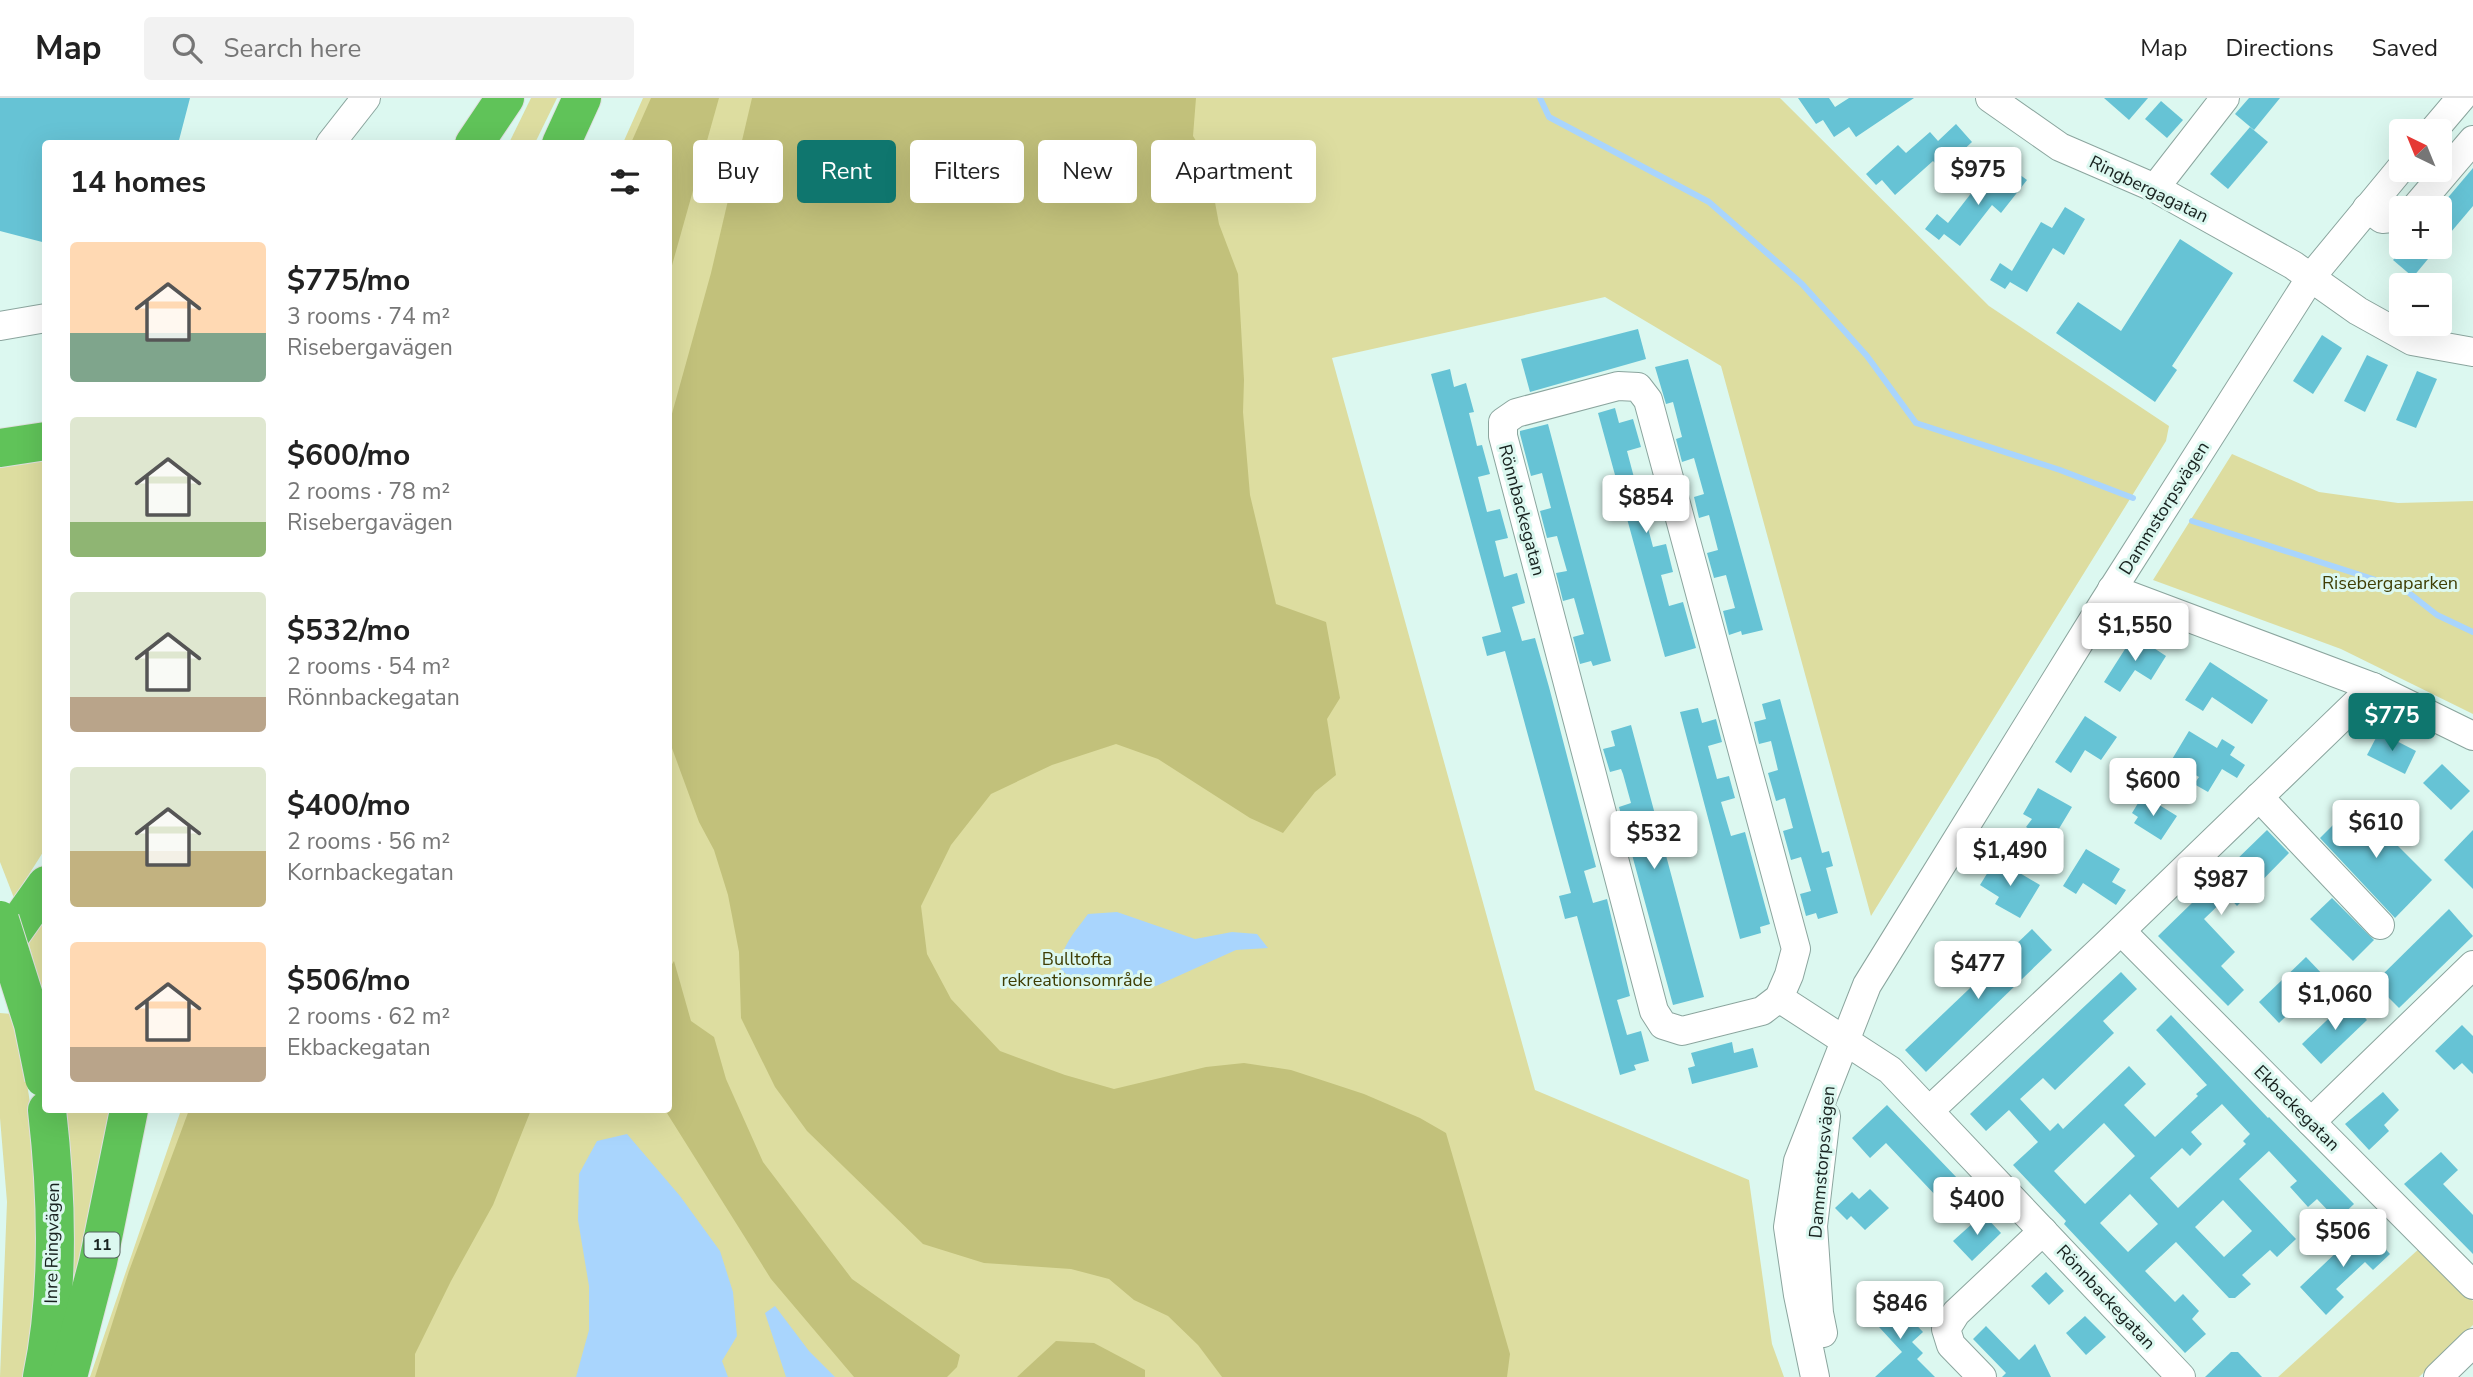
<!DOCTYPE html>
<html lang="en">
<head>
<meta charset="utf-8">
<style>
  body { margin:0; font-family:"Nunito Sans",sans-serif; background:#f2f2f2; color:#222; height:100vh; display:flex; flex-direction:column; font-size:26px; white-space:nowrap }
  * { box-sizing:border-box; margin:0 }
  p { font-size:23px; color:#767676 }
  .icon { flex:none; width:38px; height:38px; fill:none; stroke:currentColor; stroke-width:2; stroke-linecap:round; stroke-linejoin:round }
  .map { position:relative; flex:1; overflow:hidden }
  .panel { position:absolute; left:42px; top:42px; width:630px; height:973px; display:flex; flex-direction:column; background:#fff; border-radius:7px; box-shadow:0 7px 28px #0002 }
  .panel>* { flex:none }
  .banner { position:absolute; left:693px; top:42px; width:665px; height:63px; display:flex; gap:14px }
  .needle { width:46px; rotate:317deg }
  .fabs { position:absolute; left:2389px; top:21px; display:grid; gap:14px }
  .fabs a { display:grid; place-items:center; width:63px; height:63px; border-radius:7px; background:#fff; box-shadow:0 7px 28px #0002; font-size:35px }
  .price { position:absolute; translate:-50% -60px; padding:0 16px; border-radius:7px; background:#fff; color:#222; font-size:23px; line-height:46px; filter:drop-shadow(0 2px 4px #0008) }
  .price::after { content:''; position:absolute; left:50%; top:42px; width:21px; height:16px; margin-left:-10px; background:inherit; clip-path:polygon(0 0,100% 0,50% 100%) }
  .price.active { background:#0f766e; color:#fff }
  ul { padding:0; list-style:none }
  li { display:flex; align-items:center; gap:21px; height:175px; padding:0 28px }
  li span { display:grid; place-items:center; flex:none; width:196px; height:140px; border-radius:7px; color:#555 }
  li>.icon { margin-inline-start:auto }
  span .icon { width:84px; height:84px; fill:#fffc; stroke-width:1 }
  li b { font-size:30px }
  h2 { display:flex; justify-content:space-between; align-items:center; height:84px; padding:0 28px; font-size:30px }
  .tag { padding:0 24px; border-radius:7px; background:#fff; box-shadow:0 7px 28px #0002; font-size:24px; line-height:63px }
  .tag.active { background:#0f766e; color:#fff }
  header { display:flex; align-items:center; gap:42px; box-sizing:border-box; height:98px; padding:0 35px; background:#fff; border-bottom:2px solid #e0e0e0 }
  header strong { font-size:33px }
  nav { display:flex; gap:38px; margin-inline-start:auto; font-size:24px }
  .search { width:490px; height:63px; background:#f2f2f2; display:flex; align-items:center; gap:18px; box-sizing:border-box; padding:0 24px; border-radius:7px; color:#767676; font-size:26px }
  .map>svg:first-child { display:block }
  .green { fill:#dddda0 }
  .forest { fill:#c2c17b }
  .water { fill:#a9d5fd }
  .lines { fill:none; stroke-linecap:round; stroke-linejoin:round }
  .stream { stroke:#a9d5fd; stroke-width:6 }
  .building { fill:#66c3d5; fill-rule:evenodd }
  .minor-casing { stroke:#8ba59e; stroke-width:30 }
  .highway-casing { stroke:#dfe0e0; stroke-width:40 }
  .minor { stroke:#fff; stroke-width:28 }
  .highway { stroke:#60c359; stroke-width:38 }
  .highway-bridge-casing { stroke:#dfe0e0; stroke-width:40; stroke-linecap:butt }
  .highway-bridge { stroke:#60c359; stroke-width:38 }
  .labels { text-anchor:middle; dominant-baseline:central; stroke-width:6; stroke-linejoin:round; paint-order:stroke }
  .shield { fill:#dcf8f0; stroke:#53625e; stroke-width:2 }
  .shield-label { font-size:16px; font-weight:bold; fill:#18221f }
  .street-label { font-size:18px; fill:#18221f; stroke:#dcf8f0 }
  .park-label { font-size:18px; fill:#3f3e04; stroke:#dcf8f0 }
</style>
</head>
<body>
<header>
<strong>Map</strong>
<div class="search"><svg class="icon" aria-label="search" viewBox="0 0 24 24"><circle cx="10" cy="10" r="6"/><path d="M15 15l6 6"/></svg>Search here</div>
<nav><a>Map</a><a>Directions</a><a>Saved</a></nav>
</header>
<div class="map">
<svg width="2473" height="1279" viewBox="0 0 2473 1279">
  <rect width="100%" height="100%" fill="#dcf8f0"/>
  <g class="green">
    <path d="M531 0H557L535 45H509Z"/>
    <path d="M643 0H1780L1989 208 2169 328 2166 343 1871 818 1721 268 1605 199 1332 260 1535 992 1749 1082 1772 1246 1784 1279H90L181 1012H668V46L623 45Z"/>
    <path d="M45 353V751L14 800 0 764V360Z"/>
    <path d="M2232 356 2319 394 2398 405 2473 403V616L2341 551 2153 482Z"/>
    <path d="M45 811V893H42L27 839Z"/>
    <path d="M0 915 12 916C36 1004 41 1098 37 1188 36 1218 30 1249 26 1279H0L7 1104 0 1020Z"/>
    <path d="M63 1012H115L68 1248Z"/>
    <path d="M2421 1149 2473 1203V1227L2419 1279H2278Z"/>
  </g>
  <g class="forest">
    <path d="M651 0H719L669 178 668 46 631 45Z"/>
    <path d="M752 0H1196L1193 38 1207 61 1219 126 1238 176 1244 282 1243 314 1250 397 1276 506 1326 524 1340 600 1327 621 1336 677 1315 694 1283 735 1250 720 1158 661 1116 646 1052 667 991 696 951 747 921 808 927 856 951 901 1000 953 1065 977 1114 991 1206 969 1244 965 1291 972 1364 996 1420 1020 1446 1035 1510 1256 1507 1279H1222L1198 1247 1168 1218 1134 1202 1109 1181 1071 1171 984 1165 923 1146 807 1033 775 989 741 920 739 854 728 797 714 752 699 724 669 642 668 330 711 175Z"/>
    <path d="M674 863 691 923 714 939 726 981 763 1064 823 1143 852 1181 960 1257 957 1269 947 1279H854L771 1181 665 1012H668L669 871Z"/>
    <path d="M189 1012H531L493 1107 451 1183 415 1256V1279H95L129 1173Z"/>
    <path d="M1056 1243 1094 1245 1145 1272V1279H1017Z"/>
  </g>
  <g class="water">
    <path d="M1117 814 1195 841 1232 834 1257 836 1268 850 1236 852 1156 888 1113 892 1081 888 1061 872C1059 850 1075 834 1088 816Z"/>
    <path d="M627 1036 680 1098 720 1153 733 1194 737 1238 722 1263 728 1279H576L589 1232V1188L578 1122 579 1076 597 1043Z"/>
    <path d="M775 1208 809 1253 835 1279H786L765 1215Z"/>
  </g>
  <g class="lines">
    <g class="stream">
      <path d="M1540 0 1549 19 1709 104 1802 186 1867 258 1916 325 2060 372 2133 400"/>
      <path d="M2192 423 2404 491 2437 517 2473 534"/>
    </g>
  </g>
  <g class="building">
    <path d="M0 0H190L178 46H46V145L0 133Z"/>
    <path d="M1798 0H1829L1835 9 1849 0H1914L1856 39 1849 29 1834 39 1823 22 1816 26Z"/>
    <path d="M2104 0H2148L2129 22Z"/>
    <path d="M2249 0H2280L2254 32 2235 16Z"/>
    <path d="M2161 3 2183 22 2167 40 2145 21Z"/>
    <path d="M1956 26 1972 44 1942 72 1933 63 1895 97 1882 82 1876 87 1866 76 1898 47 1906 55 1930 34 1938 43Z"/>
    <path d="M2250 29 2268 44 2228 91 2210 76Z"/>
    <path d="M2008 68 2027 82 2001 115 1992 107 1960 148 1944 136 1939 142 1925 131 1937 116 1948 125 1983 80 1993 87Z"/>
    <path d="M2473 70V108L2440 147V109Z"/>
    <path d="M2065 109 2085 121 2064 157 2053 150 2027 194 2010 184 2005 191 1990 182 2000 165 2012 173 2041 124 2052 130Z"/>
    <path d="M2180 141 2233 175 2172 268 2177 272 2155 304 2056 235 2078 204 2121 233Z"/>
    <path d="M2405 149H2438L2413 179 2393 162Z"/>
    <path d="M1638 231 1646 261 1530 294 1521 261Z"/>
    <path d="M2322 237 2342 250 2313 296 2293 283Z"/>
    <path d="M2367 257 2388 267 2365 314 2344 303Z"/>
    <path d="M1688 261 1763 532 1742 537 1741 533 1729 537 1723 513 1735 510 1726 477 1714 480 1707 455 1718 452 1709 417 1699 420 1694 399 1704 396 1694 360 1682 364 1676 341 1682 339 1673 304 1666 306 1655 269Z"/>
    <path d="M1450 271 1454 289 1466 285 1474 314 1469 315 1473 331 1477 348 1482 347 1490 376 1478 379 1487 414 1500 411 1508 440 1495 443 1504 479 1517 475 1525 505 1512 509 1522 543 1535 540 1549 589 1596 769 1584 773 1593 805 1607 801 1630 898 1617 902 1627 937 1641 933 1649 963 1634 967 1636 972 1620 977 1577 818 1565 821 1559 798 1571 795 1505 553 1487 558 1482 539 1501 534 1431 276Z"/>
    <path d="M2417 273 2437 281 2416 330 2396 322Z"/>
    <path d="M1615 310 1619 325 1633 321 1641 349 1627 353 1636 387 1651 383 1658 411 1644 415 1653 449 1666 446 1673 474 1661 477 1669 508 1683 504 1696 550 1665 559 1598 315Z"/>
    <path d="M1548 326 1611 563 1593 568 1591 563 1580 566 1573 539 1584 536 1574 500 1563 503 1556 475 1567 473 1557 438 1547 440 1540 413 1551 410 1542 375 1531 378 1520 336V333Z"/>
    <path d="M2134 537 2166 558 2151 582 2135 572 2120 594 2104 584Z"/>
    <path d="M2210 564 2268 602 2252 626 2212 599 2203 613 2185 602Z"/>
    <path d="M1780 601 1822 755 1829 753 1833 768 1826 770 1838 815 1818 821 1816 815 1806 818 1800 796 1811 793 1801 759 1791 762 1783 733 1793 730 1785 700 1776 703 1768 675 1778 672 1771 643 1759 646 1754 624 1766 621 1762 606Z"/>
    <path d="M1698 610 1702 625 1716 621 1722 644 1708 648 1717 681 1729 678 1735 700 1721 704 1731 738 1745 734 1770 826 1760 829 1761 835 1740 841 1680 614Z"/>
    <path d="M2085 618 2117 639 2101 662 2085 652 2071 675 2055 664Z"/>
    <path d="M1631 627 1704 899 1673 907 1619 709 1631 705 1623 676 1621 671 1610 674 1603 651 1615 648 1611 633Z"/>
    <path d="M2189 633 2217 650 2222 641 2235 649 2230 657 2245 667 2237 680 2222 671 2208 694 2194 686 2199 679 2171 663Z"/>
    <path d="M2379 634 2416 653 2405 676 2367 657Z"/>
    <path d="M2442 666 2470 693 2451 712 2423 685Z"/>
    <path d="M2038 690 2072 709 2051 744 2026 729 2032 721 2023 716Z"/>
    <path d="M2143 697 2177 718 2161 742 2134 725 2138 719 2132 715Z"/>
    <path d="M2355 705 2432 782 2395 820 2320 740Z"/>
    <path d="M2267 732 2289 755 2237 808 2228 798 2204 821 2235 854 2221 868 2244 892 2228 908 2158 838Z"/>
    <path d="M2473 732V791L2444 762Z"/>
    <path d="M2086 751 2120 771 2112 784 2126 792 2116 807 2083 785 2076 796 2063 788Z"/>
    <path d="M1996 761 2040 787 2020 820 1995 806 1999 799 1980 787Z"/>
    <path d="M2332 800 2374 842 2353 863 2310 821Z"/>
    <path d="M2449 811 2473 838 2399 910 2374 885Z"/>
    <path d="M2032 831 2052 852 1926 974 1905 952Z"/>
    <path d="M2306 859 2326 880 2279 925 2259 904Z"/>
    <path d="M2121 874 2137 891 2103 923 2114 935 2055 992 2043 980 2020 1001 2050 1033 2058 1025 2063 1031 2129 968 2146 986 2124 1007 2155 1039 2198 998 2196 996 2207 987 2156 932 2171 917 2268 1020 2269 1019 2354 1106 2337 1122 2317 1101 2308 1109 2290 1089 2297 1083 2269 1053 2239 1081 2296 1141 2277 1159 2270 1152 2242 1177 2251 1186 2235 1200H2229L2176 1144 2145 1173 2175 1204 2183 1196 2199 1213 2192 1221 2206 1236 2185 1255 2064 1126 2066 1123 2013 1067 2038 1044 2009 1012 1986 1033 1970 1016ZM2222 1006 2250 1036 2243 1043 2246 1046 2178 1110 2150 1080 2182 1050 2190 1058 2202 1046 2191 1034ZM2104 1025 2135 1058 2085 1106 2054 1073ZM2130 1096 2158 1126 2128 1154 2100 1125ZM2223 1102 2252 1133 2224 1159 2195 1129Z"/>
    <path d="M2348 902 2367 922 2321 966 2302 946Z"/>
    <path d="M2462 927 2473 938V976L2462 965 2454 972 2435 953Z"/>
    <path d="M1732 944 1734 955 1753 950 1758 969 1692 986 1688 970 1695 968 1691 955Z"/>
    <path d="M2383 994 2399 1012 2384 1027 2389 1033 2369 1052 2345 1026Z"/>
    <path d="M1887 1007 1959 1082 1939 1101 1886 1045 1870 1060 1852 1040Z"/>
    <path d="M2441 1054 2458 1072 2443 1086 2473 1117V1156L2404 1086Z"/>
    <path d="M1870 1091 1889 1110 1865 1132 1851 1118 1847 1122 1835 1110 1852 1094 1859 1101Z"/>
    <path d="M1983 1116 2001 1135 1972 1163 1953 1143Z"/>
    <path d="M2364 1128 2390 1156 2373 1172 2365 1164 2336 1191 2344 1199 2326 1217 2300 1189Z"/>
    <path d="M2046 1174 2064 1193 2049 1207 2031 1188Z"/>
    <path d="M1889 1198 1923 1234 1912 1244 1923 1255 1917 1261 1935 1279H1875L1902 1254 1868 1217Z"/>
    <path d="M2085 1218 2106 1239 2086 1257 2066 1235Z"/>
    <path d="M1986 1228 2019 1262 2035 1246 2051 1279H2002L2006 1275 1973 1241Z"/>
    <path d="M2231 1254H2238L2262 1279H2205Z"/>
  </g>
  <g class="lines">
    <defs>
      <g id="minor">
        <path d="M1990 0 2060 49 2155 90 2293 167 2358 213 2412 243 2473 254"/>
        <path d="M2433 33 2461 0"/>
        <path d="M330 46 366 0"/>
        <path d="M2155 90 2225 0"/>
        <path d="M2367 110 2382 121 2401 119"/>
        <path d="M2415 110 2473 42"/>
        <path d="M0 228 46 220"/>
        <path d="M2112 491 2373 589 2473 638"/>
        <path d="M2259 699 2380 827"/>
        <path d="M2121 833 2473 1187"/>
        <path d="M1779 900 1762 913 1682 933 1663 927 1654 913 1503 338V324L1516 315 1618 288 1638 289 1648 302 1796 851 1789 877 1779 900 1890 972 2181 1279"/>
        <path d="M1930 1012 2106 847 2373 589"/>
        <path d="M2311 1024 2473 867"/>
        <path d="M1823 1235 1819 1215 1813 1128 1826 1018"/>
        <path d="M1815 1279 1798 1197 1788 1129 1798 1063 1867 887 2103 506 2311 179 2401 70"/>
        <path d="M1982 1279 1951 1247 1946 1231 1956 1215 2043 1133"/>
        <path d="M2438 1279 2473 1245"/>
      </g>
      <g id="highway">
        <path d="M474 46 505 0"/>
        <path d="M561 46 582 0"/>
        <path d="M0 350 46 343"/>
        <path d="M0 852 46 787"/>
        <path d="M42 1279C60 1193 57 1099 47 1012"/>
        <path d="M68 1279 98 1164 129 1012"/>
      </g>
    </defs>
    <use href="#minor" class="minor-casing"/>
    <use href="#highway" class="highway-casing"/>
    <use href="#minor" class="minor"/>
    <use href="#highway" class="highway"/>
    <defs>
      <path id="highway-bridge" d="M0 822 33 926 44 980"/>
    </defs>
    <use href="#highway-bridge" class="highway-bridge-casing"/>
    <use href="#highway-bridge" class="highway-bridge"/>
  </g>
  <g class="labels">
    <rect class="shield" x="84.5" y="1134.5" width="35" height="25" rx="5"/>
    <g class="shield-label">
      <text x="102" y="1147">11</text>
    </g>
    <g class="street-label">
      <text transform="translate(2149 91) rotate(26)">Ringbergagatan</text>
      <text transform="translate(2164 410) rotate(-58)">Dammstorpsvägen</text>
      <text transform="translate(1522 412) rotate(75)">Rönnbackegatan</text>
      <text transform="translate(2297 1010) rotate(45)">Ekbackegatan</text>
      <text transform="translate(1822 1064) rotate(-85)">Dammstorpsvägen</text>
      <text transform="translate(52 1145) rotate(-89)">Inre Ringvägen</text>
      <text transform="translate(2106 1199) rotate(47)">Rönnbackegatan</text>
    </g>
    <g class="park-label">
      <text x="2390" y="485">Risebergaparken</text>
      <text x="1077" y="861">Bulltofta<tspan x="1077" dy="21">rekreationsområde</tspan></text>
    </g>
  </g>
</svg>
<div class="fabs">
<a><svg class="needle" viewBox="-14 -14 28 28"><path d="M0-13l5 13h-10z" fill="#e53935"/><path d="M0 13l5-13h-10z" fill="#767676"/></svg></a>
<a>+</a>
<a>−</a>
</div>
<b class="price" style="left:1978px;top:109px">$975</b>
<b class="price" style="left:1646px;top:437px">$854</b>
<b class="price" style="left:2135px;top:565px">$1,550</b>
<b class="price active" style="left:2392px;top:655px">$775</b>
<b class="price" style="left:2153px;top:720px">$600</b>
<b class="price" style="left:2376px;top:762px">$610</b>
<b class="price" style="left:1654px;top:773px">$532</b>
<b class="price" style="left:2010px;top:790px">$1,490</b>
<b class="price" style="left:2221px;top:819px">$987</b>
<b class="price" style="left:1978px;top:903px">$477</b>
<b class="price" style="left:2335px;top:934px">$1,060</b>
<b class="price" style="left:1977px;top:1139px">$400</b>
<b class="price" style="left:2343px;top:1171px">$506</b>
<b class="price" style="left:1900px;top:1243px">$846</b>
<div class="banner">
<a class="tag">Buy</a>
<a class="tag active">Rent</a>
<a class="tag">Filters</a>
<a class="tag">New</a>
<a class="tag">Apartment</a>
</div>
<section class="panel">
<h2>14 homes<svg class="icon" aria-label="filters" viewBox="0 0 24 24"><path d="M4 7h16M4 17h16"/><circle cx="9" cy="7" r="2"/><circle cx="15" cy="17" r="2"/></svg></h2>
<ul>
<li><span style="background:linear-gradient(#ffd9b3 65%,#7fa58c 0)"><svg class="icon" aria-label="home" viewBox="0 0 24 24"><path d="M3 11l9-7 9 7M6 9v11h12V9"/></svg></span><div><b>$775/mo</b><p>3 rooms · 74 m²</p><p>Risebergavägen</p></div></li>
<li><span style="background:linear-gradient(#dfe7d0 75%,#8fb573 0)"><svg class="icon" aria-label="home" viewBox="0 0 24 24"><path d="M3 11l9-7 9 7M6 9v11h12V9"/></svg></span><div><b>$600/mo</b><p>2 rooms · 78 m²</p><p>Risebergavägen</p></div></li>
<li><span style="background:linear-gradient(#dfe7d0 75%,#b9a48a 0)"><svg class="icon" aria-label="home" viewBox="0 0 24 24"><path d="M3 11l9-7 9 7M6 9v11h12V9"/></svg></span><div><b>$532/mo</b><p>2 rooms · 54 m²</p><p>Rönnbackegatan</p></div></li>
<li><span style="background:linear-gradient(#dfe7d0 60%,#c2b280 0)"><svg class="icon" aria-label="home" viewBox="0 0 24 24"><path d="M3 11l9-7 9 7M6 9v11h12V9"/></svg></span><div><b>$400/mo</b><p>2 rooms · 56 m²</p><p>Kornbackegatan</p></div></li>
<li><span style="background:linear-gradient(#ffd9b3 75%,#b9a48a 0)"><svg class="icon" aria-label="home" viewBox="0 0 24 24"><path d="M3 11l9-7 9 7M6 9v11h12V9"/></svg></span><div><b>$506/mo</b><p>2 rooms · 62 m²</p><p>Ekbackegatan</p></div></li>
</ul>
</section>
</div>
</body>
</html>
